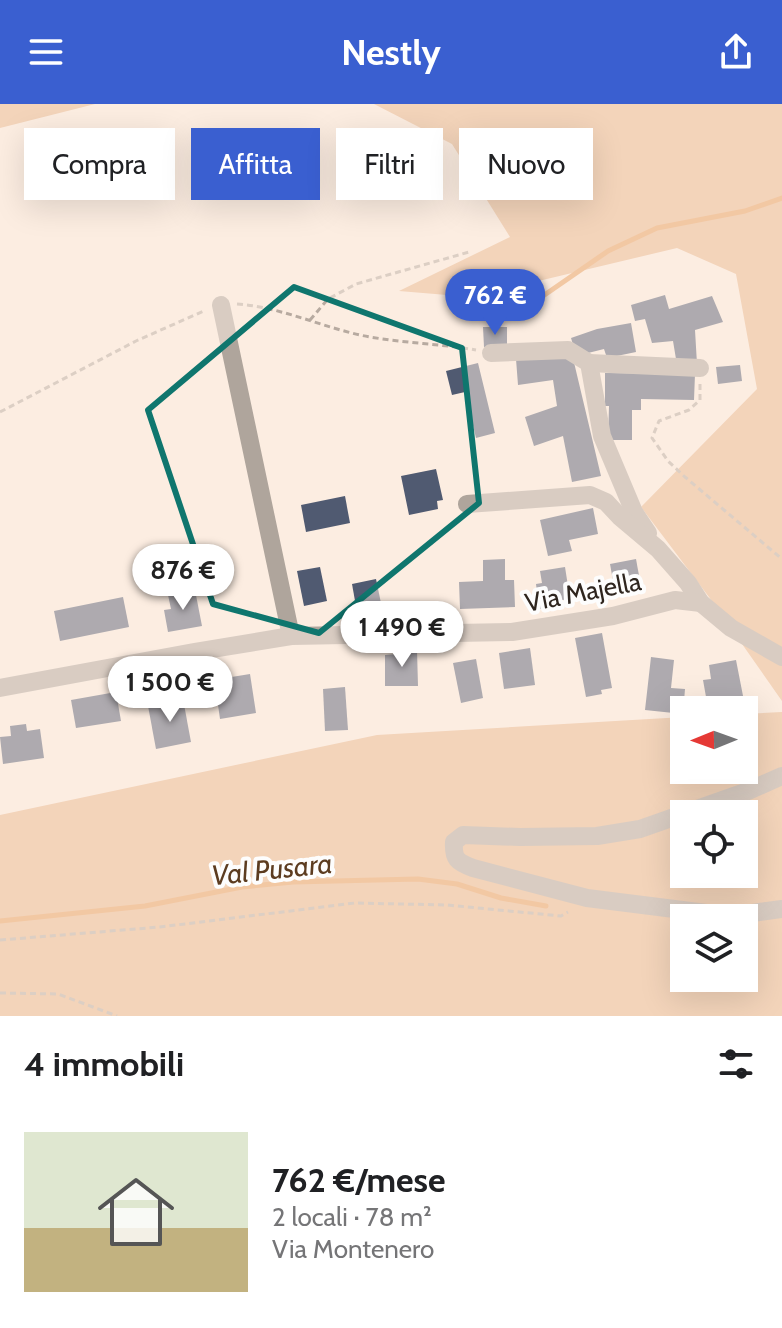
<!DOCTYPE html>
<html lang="it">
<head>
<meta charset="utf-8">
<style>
  body { margin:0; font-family:Cabin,sans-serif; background:#f6f6f6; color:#202124; height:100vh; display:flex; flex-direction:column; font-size:30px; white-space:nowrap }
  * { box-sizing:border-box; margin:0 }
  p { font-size:26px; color:#757577 }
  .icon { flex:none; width:44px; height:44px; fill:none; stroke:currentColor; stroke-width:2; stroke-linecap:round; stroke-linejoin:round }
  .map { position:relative; height:912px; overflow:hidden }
  .panel { display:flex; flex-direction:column; background:#fff; flex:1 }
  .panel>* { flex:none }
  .guide { position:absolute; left:24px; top:24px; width:734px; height:72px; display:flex; gap:16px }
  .needle { width:52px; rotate:269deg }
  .fabs { position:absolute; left:670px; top:592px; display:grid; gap:16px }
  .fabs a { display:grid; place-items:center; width:88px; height:88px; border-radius:0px; background:#fff; box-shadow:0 8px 32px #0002; font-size:40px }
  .price { position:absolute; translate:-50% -68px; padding:0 18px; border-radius:28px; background:#fff; color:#222; font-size:26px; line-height:52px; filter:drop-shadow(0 2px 4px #0008) }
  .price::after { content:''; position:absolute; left:50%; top:48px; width:24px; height:18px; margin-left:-12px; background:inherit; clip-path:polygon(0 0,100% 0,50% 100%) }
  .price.on { background:#3a5fd0; color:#fff }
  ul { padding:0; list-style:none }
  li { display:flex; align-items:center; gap:24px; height:200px; padding:0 24px }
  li+li { border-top:2px solid #e0e0e0 }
  li span { display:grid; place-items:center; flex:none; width:224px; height:160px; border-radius:0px; color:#555 }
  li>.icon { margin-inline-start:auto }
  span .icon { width:96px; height:96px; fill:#fffc; stroke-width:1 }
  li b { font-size:34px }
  h2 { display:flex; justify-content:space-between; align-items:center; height:96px; padding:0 24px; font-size:34px }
  .pill { padding:0 28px; border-radius:0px; background:#fff; box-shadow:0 8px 32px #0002; font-size:28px; line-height:72px }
  .pill.on { background:#3a5fd0; color:#fff }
  header { display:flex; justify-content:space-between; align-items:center; height:104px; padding:0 24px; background:#3a5fd0; color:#fff; font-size:36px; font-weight:800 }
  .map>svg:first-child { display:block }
  .green { fill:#e9b589; fill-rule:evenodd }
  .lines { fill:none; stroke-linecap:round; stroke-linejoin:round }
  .stream { stroke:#e79b57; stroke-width:5 }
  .building { fill:#505a71 }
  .path { stroke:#b7aaa0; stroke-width:3; stroke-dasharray:6 4; stroke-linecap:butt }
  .minor { stroke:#afa59c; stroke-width:18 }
  .marked { fill:none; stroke:#0f766e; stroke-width:6; stroke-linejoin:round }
  .labels { text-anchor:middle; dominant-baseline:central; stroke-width:8; stroke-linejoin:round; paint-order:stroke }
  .street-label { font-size:26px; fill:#2e251e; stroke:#fdfdfd }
  .water-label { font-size:28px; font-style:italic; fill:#5c3c20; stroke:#fdfdfd }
</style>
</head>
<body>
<header><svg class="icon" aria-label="menu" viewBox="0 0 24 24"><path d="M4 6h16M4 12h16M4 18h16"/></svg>Nestly<svg class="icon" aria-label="share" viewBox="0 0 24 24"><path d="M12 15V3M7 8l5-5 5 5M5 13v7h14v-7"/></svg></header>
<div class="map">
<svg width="782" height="912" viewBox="0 0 782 912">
  <rect width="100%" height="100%" fill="#fcede1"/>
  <g class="green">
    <path d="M0 0H95L0 24Z"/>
    <path d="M374 0H782V597L709 493 641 403 757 285 736 170 677 144 471 193 399 187 510 133 452 40Z"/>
    <path d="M782 608V912H0V711L377 631 684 613V666H744V610ZM684 710H744V770H684ZM684 814H744V874H684Z"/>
  </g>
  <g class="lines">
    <g class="stream">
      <path d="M487 213 543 192 608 147 657 124 745 107 782 94"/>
      <path d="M0 817 145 802 242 783 293 778 418 775 457 780 501 794 546 802"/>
    </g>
  </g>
  <g class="building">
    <path d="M665 191 669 205 712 192 723 218 695 226 697 260 677 261 673 237 652 239 645 215 635 217 631 201Z"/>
    <path d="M631 219 636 248 607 254 604 245 584 250 575 247 571 234 597 225Z"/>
    <path d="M483 223H507V243H484Z"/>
    <path d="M572 250 601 372 572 378 563 332 534 342 525 313 557 302 553 276 518 281 516 255Z"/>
    <path d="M478 259 495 329 476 334 465 288 452 291 446 267Z"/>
    <path d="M740 261 742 277 718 280 716 263Z"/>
    <path d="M605 269 695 270 694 296 641 295V306H632V336H608L609 302H605Z"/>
    <path d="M436 365 443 396 437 397 438 405 409 411 401 372Z"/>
    <path d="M345 392 350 419 306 428 301 401Z"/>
    <path d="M593 404 598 430 569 436 572 447 548 452 540 416Z"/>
    <path d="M505 455V476H514L515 503 460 505 459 478 483 477V456Z"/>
    <path d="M636 455 642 488 616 493 610 460Z"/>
    <path d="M320 463 327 497 304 502 297 467Z"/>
    <path d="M565 463 570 495 555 497V503L539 505 536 480 542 479 540 467Z"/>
    <path d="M376 475 382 504 357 508 352 480Z"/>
    <path d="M195 486 202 522 168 528 164 506 171 505 168 491Z"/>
    <path d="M123 493 129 523 60 537 54 507Z"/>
    <path d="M602 529 612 584 601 586 602 590 586 593 575 534Z"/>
    <path d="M530 544 535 581 504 585 499 549Z"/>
    <path d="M398 546H417L418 582H385V551L397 550Z"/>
    <path d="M651 553 674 556 671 584 685 585 683 610 645 606Z"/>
    <path d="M476 555 483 594 461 599 453 559Z"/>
    <path d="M736 556 744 597 708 604 703 576 711 575 709 561Z"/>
    <path d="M250 570 256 609 220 615 218 601 211 602 207 577Z"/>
    <path d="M345 583 348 626 325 627 323 585Z"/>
    <path d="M116 588 121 617 76 624 71 596Z"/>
    <path d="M183 595 191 638 156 645 148 602Z"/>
    <path d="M26 620 27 627 40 625 44 654 3 660 0 633 11 632 10 622Z"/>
  </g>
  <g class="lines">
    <g class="path">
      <path d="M237 200C283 203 325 225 370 233 405 239 441 240 476 246"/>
      <path d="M310 216 328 195 356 180 469 148"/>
      <path d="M700 280V296L689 306 659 317 652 334 668 357 685 373 782 455"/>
      <path d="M0 308 136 237 206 206"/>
      <path d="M0 836 160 823 355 799 447 801 561 812 568 808"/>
      <path d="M0 889 58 890 117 912"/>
    </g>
    <g class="minor">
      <path d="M221 201 291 532"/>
      <path d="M491 249 568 246 589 259 602 332 634 408 648 429"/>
      <path d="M589 259 700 264"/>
      <path d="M467 400 590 391 606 398 620 413 658 445 688 479 701 499 731 524 782 553"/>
      <path d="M0 584 194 548 291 532 512 528 613 512 675 496 701 499"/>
      <path d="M782 672 748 687 640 725 597 732 520 733 463 731 454 738C453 755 457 758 473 764L587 794 730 812 782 805"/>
    </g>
  </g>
  <path d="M0 0H782V912H0ZM294 183 462 244 479 399 319 529 213 500 148 306Z" fill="#fcede1" fill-opacity=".55" fill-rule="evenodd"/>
  <path class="marked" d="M294 183 462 244 479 399 319 529 213 500 148 306Z"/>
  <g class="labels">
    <g class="street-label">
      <text transform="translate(583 488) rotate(-11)">Via Majella</text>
    </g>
    <g class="water-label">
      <text transform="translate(272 765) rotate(-6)">Val Pusara</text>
    </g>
  </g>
</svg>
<div class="fabs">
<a><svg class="needle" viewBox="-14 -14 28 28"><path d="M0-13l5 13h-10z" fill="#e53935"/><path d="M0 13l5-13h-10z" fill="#757577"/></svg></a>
<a><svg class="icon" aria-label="locate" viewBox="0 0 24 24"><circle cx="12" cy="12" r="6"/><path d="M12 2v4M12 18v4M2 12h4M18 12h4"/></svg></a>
<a><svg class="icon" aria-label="layers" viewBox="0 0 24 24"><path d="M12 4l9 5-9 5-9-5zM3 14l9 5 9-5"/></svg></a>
</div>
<b class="price on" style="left:495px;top:233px">762 €</b>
<b class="price" style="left:183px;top:508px">876 €</b>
<b class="price" style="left:402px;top:565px">1 490 €</b>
<b class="price" style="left:170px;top:620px">1 500 €</b>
<div class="guide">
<a class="pill">Compra</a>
<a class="pill on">Affitta</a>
<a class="pill">Filtri</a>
<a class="pill">Nuovo</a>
</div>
</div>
<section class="panel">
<h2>4 immobili<svg class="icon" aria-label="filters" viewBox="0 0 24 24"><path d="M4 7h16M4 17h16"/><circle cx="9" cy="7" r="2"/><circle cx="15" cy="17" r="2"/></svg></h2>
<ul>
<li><span style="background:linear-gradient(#dfe7d0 60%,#c2b280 0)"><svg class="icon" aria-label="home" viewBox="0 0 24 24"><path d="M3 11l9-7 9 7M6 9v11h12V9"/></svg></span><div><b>762 €/mese</b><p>2 locali · 78 m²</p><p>Via Montenero</p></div></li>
</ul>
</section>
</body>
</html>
